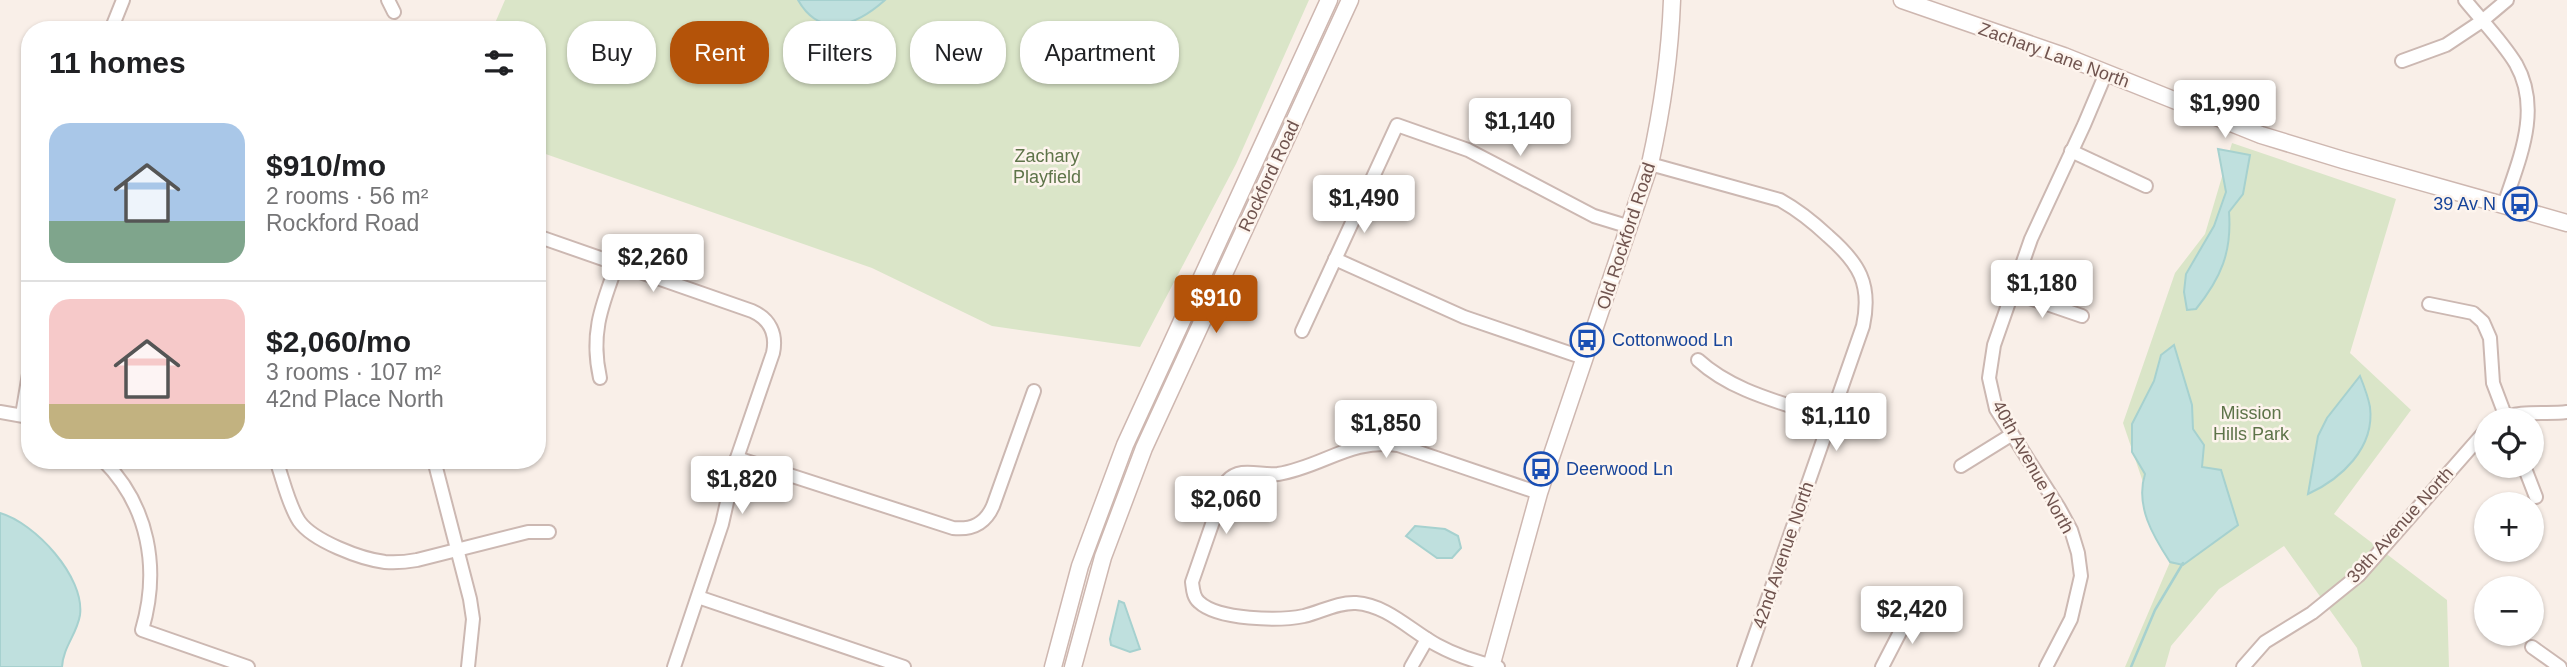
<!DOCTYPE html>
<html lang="en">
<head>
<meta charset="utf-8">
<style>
  body { margin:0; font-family:Arial,sans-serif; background:#f6f6f6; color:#202124; height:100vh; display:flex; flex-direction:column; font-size:26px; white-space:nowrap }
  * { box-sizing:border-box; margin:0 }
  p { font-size:23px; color:#757577 }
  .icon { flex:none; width:38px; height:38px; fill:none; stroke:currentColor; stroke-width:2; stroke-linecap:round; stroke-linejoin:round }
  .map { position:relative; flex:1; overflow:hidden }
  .drawer { position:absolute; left:21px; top:21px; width:525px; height:448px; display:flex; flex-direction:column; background:#fff; border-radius:28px; box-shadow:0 2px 5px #0004 }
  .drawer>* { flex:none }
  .top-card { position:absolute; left:567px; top:21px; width:665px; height:63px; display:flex; gap:14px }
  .buttons { position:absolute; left:2474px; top:408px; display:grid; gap:14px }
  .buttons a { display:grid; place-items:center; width:70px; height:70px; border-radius:50%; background:#fff; box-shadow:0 2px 5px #0004; font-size:35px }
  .price { position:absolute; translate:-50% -60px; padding:0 16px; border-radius:7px; background:#fff; color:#222; font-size:23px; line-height:46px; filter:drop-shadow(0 2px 4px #0008) }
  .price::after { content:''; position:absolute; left:50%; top:42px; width:21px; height:16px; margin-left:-10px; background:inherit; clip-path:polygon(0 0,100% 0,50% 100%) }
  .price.active { background:#b45309; color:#fff }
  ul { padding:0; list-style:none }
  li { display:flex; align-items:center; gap:21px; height:175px; padding:0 28px }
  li+li { border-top:2px solid #e0e0e0 }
  li span { display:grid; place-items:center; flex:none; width:196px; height:140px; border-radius:21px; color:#555 }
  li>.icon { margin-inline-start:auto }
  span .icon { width:84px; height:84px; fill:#fffc; stroke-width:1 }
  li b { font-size:30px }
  h2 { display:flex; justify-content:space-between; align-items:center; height:84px; padding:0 28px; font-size:30px }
  .chip { padding:0 24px; border-radius:28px; background:#fff; box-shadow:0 2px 5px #0004; font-size:24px; line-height:63px }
  .chip.active { background:#b45309; color:#fff }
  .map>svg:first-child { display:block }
  .green { fill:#dae5c8 }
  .water { fill:#bfe0de; stroke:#a6d1cf; stroke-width:2 }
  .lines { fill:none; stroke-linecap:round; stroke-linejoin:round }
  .stream { stroke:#a6d1cf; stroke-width:2.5 }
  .street-casing { stroke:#ccb8b2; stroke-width:16 }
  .secondary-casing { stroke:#ceb7b0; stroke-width:19 }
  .street { stroke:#fff; stroke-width:12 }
  .secondary { stroke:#fff; stroke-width:16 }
  .labels { text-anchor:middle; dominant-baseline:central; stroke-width:5; stroke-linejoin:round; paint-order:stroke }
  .street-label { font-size:18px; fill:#70544f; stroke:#fdf4ed }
  .park-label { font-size:18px; fill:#5e7449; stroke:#fdf4ed }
  .transit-label { font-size:18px; fill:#164399; stroke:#fdf4ed; text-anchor:start }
</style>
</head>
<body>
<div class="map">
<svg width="2567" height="667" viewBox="0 0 2567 667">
  <rect width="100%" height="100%" fill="#f9efe8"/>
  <g class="green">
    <path d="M505 0H1309L1236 164 1140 347 992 326 872 268 537 151V30H492Z"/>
    <path d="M2232 143 2396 199 2350 353 2411 410 2334 514 2447 600 2449 667H2362L2357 648 2284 546 2219 589 2171 646 2165 667H2125L2170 562 2123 423 2175 273 2205 234Z"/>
  </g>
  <g class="water">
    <path d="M798 0H885C857 25 821 40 798 0Z"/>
    <path d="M2218 149 2250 155 2243 194 2229 212C2232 252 2221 278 2196 309L2187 310 2184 292 2186 274 2214 226 2226 192Z"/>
    <path d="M2174 345 2192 405 2193 429 2204 445 2202 467 2221 470 2238 525 2183 565 2170 562C2153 536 2135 506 2145 474L2132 452V424L2154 381 2161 355Z"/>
    <path d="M2360 376C2364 386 2368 396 2370 407 2375 448 2341 479 2308 494L2318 436 2327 418Z"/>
    <path d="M0 513C35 523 85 577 80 615 77 634 63 647 62 667H0Z"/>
    <path d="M1415 526 1445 529 1458 536 1461 548 1452 558H1437L1406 536Z"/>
    <path d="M1119 601 1124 603 1140 649 1130 652 1111 645 1110 639Z"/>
  </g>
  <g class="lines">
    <path class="stream" d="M2131 667 2155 610 2183 563"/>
    <defs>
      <g id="street">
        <path d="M388 0 394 12"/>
        <path d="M2465 0C2482 21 2502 41 2516 64 2542 110 2519 159 2504 205"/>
        <path d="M111 30 123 0"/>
        <path d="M2402 61 2446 45 2482 21 2507 0"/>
        <path d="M2071 151 2146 186"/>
        <path d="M1650 164 1780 200C1798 210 1813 222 1828 236 1859 263 1872 284 1863 326L1744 667"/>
        <path d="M537 236 752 311C770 319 777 334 773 353L737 458 722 524 674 667"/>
        <path d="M1335 259 1464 317 1584 358"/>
        <path d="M2012 292 2082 316"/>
        <path d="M2429 304 2473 313 2483 322 2490 338 2493 383 2507 420"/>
        <path d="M1302 331 1397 125 1468 150 1594 216 1630 227"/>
        <path d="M1698 360C1734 393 1785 403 1830 419"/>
        <path d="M600 378C590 333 602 305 617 264"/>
        <path d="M0 412 29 417"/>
        <path d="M22 415 30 368"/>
        <path d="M2501 420C2520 409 2546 415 2567 412"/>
        <path d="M737 458 953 528C972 530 985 524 993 506L1034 391"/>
        <path d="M103 460C149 506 160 569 142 630L248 667"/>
        <path d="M276 460C283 479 288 504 299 521 313 541 361 559 385 562 396 563 406 562 417 560L528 532H549"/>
        <path d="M434 460 470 599 473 619 468 667"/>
        <path d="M1961 466 2011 435"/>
        <path d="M2524 466 2536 497"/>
        <path d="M698 597 904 667"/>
        <path d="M2532 647 2560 667"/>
        <path d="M1411 667 1427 639"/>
        <path d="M1498 667C1476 662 1457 656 1437 645 1411 631 1387 605 1356 603 1338 602 1321 612 1304 616 1279 621 1218 620 1199 602 1193 597 1193 589 1192 582L1227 481C1240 466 1260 476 1278 474 1322 467 1351 438 1398 445L1539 493"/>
        <path d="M1882 667 1912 609"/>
        <path d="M2046 667 2071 619 2081 576 2078 553 2071 530 2059 508 1996 409 1989 378 1994 345 2031 239 2084 125 2106 73"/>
        <path d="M2243 667 2265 642 2312 613 2359 575 2487 429"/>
      </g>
      <g id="secondary">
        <path d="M1902 0 2064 56 2261 135 2343 160 2567 223"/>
        <path d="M1053 667 1080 566 1125 445 1329 0"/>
        <path d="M1073 667 1103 557 1144 448 1350 0"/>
        <path d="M1491 667 1539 493 1650 164C1662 110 1670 56 1672 0"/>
      </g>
    </defs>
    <use href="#street" class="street-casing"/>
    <use href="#secondary" class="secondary-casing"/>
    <use href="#street" class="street"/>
    <use href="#secondary" class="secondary"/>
  </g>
  <defs>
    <symbol id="bus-ring" viewBox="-11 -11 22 22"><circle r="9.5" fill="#fdf4ed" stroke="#1a4fb4" stroke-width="1.5"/><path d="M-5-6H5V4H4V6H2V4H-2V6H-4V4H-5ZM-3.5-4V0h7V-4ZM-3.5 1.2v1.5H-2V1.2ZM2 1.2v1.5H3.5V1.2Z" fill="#1a4fb4"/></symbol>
  </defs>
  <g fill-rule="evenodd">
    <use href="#bus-ring" x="2501" y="185" width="38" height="38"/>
    <use href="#bus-ring" x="1568" y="321" width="38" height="38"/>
    <use href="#bus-ring" x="1522" y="450" width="38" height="38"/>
  </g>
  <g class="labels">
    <g class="street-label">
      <text transform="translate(2054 55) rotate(20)">Zachary Lane North</text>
      <text transform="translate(1269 176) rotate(-65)">Rockford Road</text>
      <text transform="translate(1626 236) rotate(-72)">Old Rockford Road</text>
      <text transform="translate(2033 467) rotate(61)">40th Avenue North</text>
      <text transform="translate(2400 525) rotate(-48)">39th Avenue North</text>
      <text transform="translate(1783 555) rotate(-71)">42nd Avenue North</text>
    </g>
    <g class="park-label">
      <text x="1047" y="156">Zachary<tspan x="1047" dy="21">Playfield</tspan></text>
      <text x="2251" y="413">Mission<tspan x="2251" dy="21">Hills Park</tspan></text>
    </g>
    <g class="transit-label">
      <text x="2496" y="204" text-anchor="end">39 Av N</text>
      <text x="1612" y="340">Cottonwood Ln</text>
      <text x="1566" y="469">Deerwood Ln</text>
    </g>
  </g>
</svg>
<div class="buttons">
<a><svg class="icon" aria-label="locate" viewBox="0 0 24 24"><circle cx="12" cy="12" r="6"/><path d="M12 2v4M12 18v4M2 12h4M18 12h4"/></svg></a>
<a>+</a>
<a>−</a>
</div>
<b class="price" style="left:2225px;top:140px">$1,990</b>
<b class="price" style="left:1520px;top:158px">$1,140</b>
<b class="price" style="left:1364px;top:235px">$1,490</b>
<b class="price" style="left:653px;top:294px">$2,260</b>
<b class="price" style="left:2042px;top:320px">$1,180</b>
<b class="price active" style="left:1216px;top:335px">$910</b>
<b class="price" style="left:1836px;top:453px">$1,110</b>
<b class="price" style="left:1386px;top:460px">$1,850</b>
<b class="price" style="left:742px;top:516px">$1,820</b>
<b class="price" style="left:1226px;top:536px">$2,060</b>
<b class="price" style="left:1912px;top:646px">$2,420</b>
<div class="top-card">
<a class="chip">Buy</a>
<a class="chip active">Rent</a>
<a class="chip">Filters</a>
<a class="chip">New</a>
<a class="chip">Apartment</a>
</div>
<section class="drawer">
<h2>11 homes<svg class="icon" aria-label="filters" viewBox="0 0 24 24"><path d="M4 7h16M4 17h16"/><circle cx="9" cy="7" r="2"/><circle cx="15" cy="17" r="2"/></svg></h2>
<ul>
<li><span style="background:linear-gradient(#a9c7e8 70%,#7fa58c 0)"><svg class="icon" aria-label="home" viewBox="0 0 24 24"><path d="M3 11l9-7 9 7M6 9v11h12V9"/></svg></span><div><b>$910/mo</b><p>2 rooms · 56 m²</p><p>Rockford Road</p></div></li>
<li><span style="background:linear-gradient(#f6c9c9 75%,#c2b280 0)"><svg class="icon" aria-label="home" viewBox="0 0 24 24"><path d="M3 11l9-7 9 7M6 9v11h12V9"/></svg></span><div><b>$2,060/mo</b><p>3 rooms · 107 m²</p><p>42nd Place North</p></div></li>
</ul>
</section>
</div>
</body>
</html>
